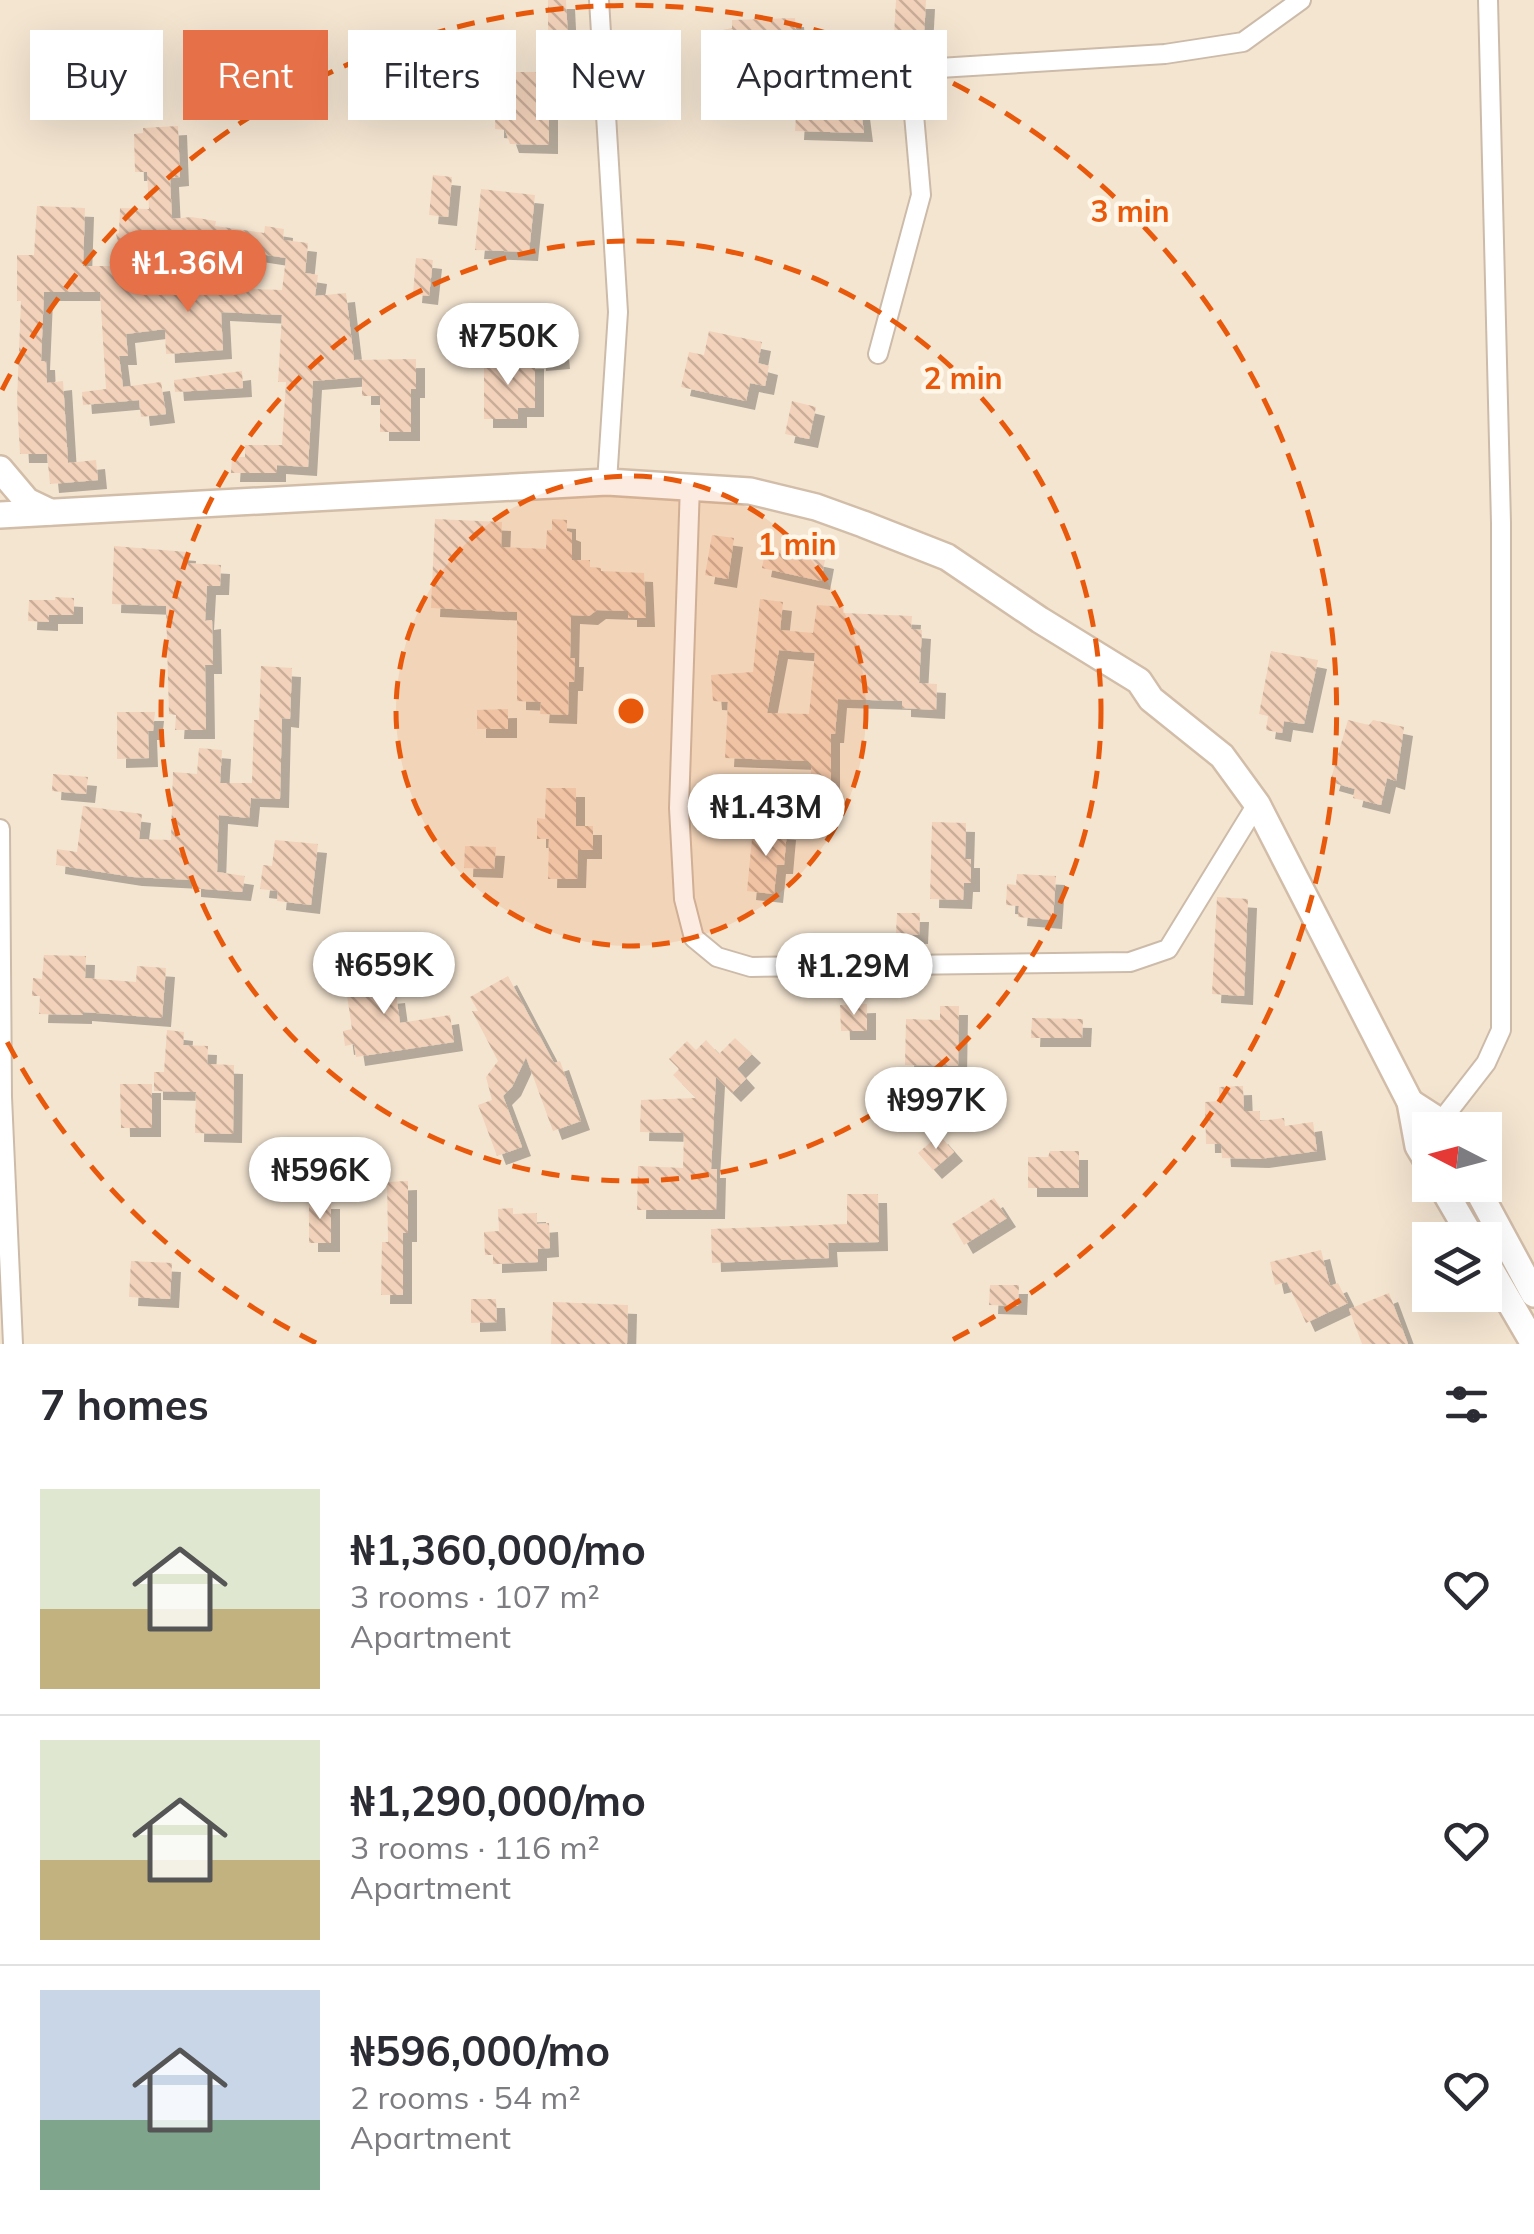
<!DOCTYPE html>
<html lang="en">
<head>
<meta charset="utf-8">
<style>
  body { margin:0; font-family:Mulish,sans-serif; background:#f7f7f7; color:#2b2b33; height:100vh; display:flex; flex-direction:column; font-size:38px; white-space:nowrap }
  * { box-sizing:border-box; margin:0 }
  p { font-size:32px; color:#7c7c81 }
  .icon { flex:none; width:55px; height:55px; fill:none; stroke:currentColor; stroke-width:2; stroke-linecap:round; stroke-linejoin:round }
  .map { position:relative; height:1344px; overflow:hidden }
  .details { display:flex; flex-direction:column; background:#fff; flex:1 }
  .details>* { flex:none }
  .banner { position:absolute; left:30px; top:30px; width:1000px; height:90px; display:flex; gap:20px }
  .needle { width:65px; rotate:276deg }
  .tools { position:absolute; left:1412px; top:1112px; display:grid; gap:20px }
  .tools a { display:grid; place-items:center; width:90px; height:90px; border-radius:0px; background:#fff; box-shadow:0 10px 40px #0002; font-size:50px }
  .price { position:absolute; translate:-50% -85px; padding:0 22px; border-radius:35px; background:#fff; color:#222; font-size:32px; line-height:65px; filter:drop-shadow(0 2px 5px #0008) }
  .price::after { content:''; position:absolute; left:50%; top:60px; width:30px; height:22px; margin-left:-15px; background:inherit; clip-path:polygon(0 0,100% 0,50% 100%) }
  .price.selected { background:#e67048; color:#fff }
  ul { padding:0; list-style:none }
  li { display:flex; align-items:center; gap:30px; height:250px; padding:0 40px }
  li+li { border-top:2px solid #e1e1e2 }
  li span { display:grid; place-items:center; flex:none; width:280px; height:200px; border-radius:0px; color:#555 }
  li>.icon { margin-inline-start:auto }
  span .icon { width:120px; height:120px; fill:#fffc; stroke-width:1 }
  li b { font-size:42px }
  h2 { display:flex; justify-content:space-between; align-items:center; height:120px; padding:0 40px; font-size:42px }
  .chip { padding:0 35px; border-radius:0px; background:#fff; box-shadow:0 10px 40px #0002; font-size:35px; line-height:90px }
  .chip.selected { background:#e67048; color:#fff }
  .map>svg:first-child { display:block }
  .residential { fill:#f4e5d1; fill-rule:evenodd }
  .building { fill:url(#building-back-hatch); fill-rule:evenodd; filter:url(#shadow) }
  .lines { fill:none; stroke-linecap:round; stroke-linejoin:round }
  .minor-casing { stroke:#cdbba9; stroke-width:22 }
  .secondary-casing { stroke:#d2bda9; stroke-width:30 }
  .minor { stroke:#fff; stroke-width:18 }
  .secondary { stroke:#fff; stroke-width:25 }
  .ring { fill:none; stroke:#e8590c; stroke-width:5; stroke-dasharray:18 12 }
  .centre { fill:#e8590c; stroke:#fff7e9; stroke-width:5 }
  .ring-label { font-size:30px; text-anchor:middle; font-weight:bold; fill:#e8590c; stroke:#fff7e9; stroke-width:9; stroke-linejoin:round; paint-order:stroke }
</style>
</head>
<body>
<div class="map">
<svg width="1534" height="1344" viewBox="0 0 1534 1344">
  <defs>
    <pattern id="building-back-hatch" width="6" height="6" patternUnits="userSpaceOnUse" patternTransform="scale(2.5)"><rect width="6" height="6" fill="#f2d2ba"/><path d="M-1 5l2 2M0 0l6 6M5-1l2 2" fill="none" stroke="#c9ad99"/></pattern>
    <filter id="shadow"><feDropShadow dx="9" dy="9" stdDeviation="0" flood-color="#0004"/></filter>
  </defs>
  <rect width="100%" height="100%" fill="#fcf3e3"/>
  <path class="residential" d="M0 0H1534V1344H0ZM1430 1130H1485V1185H1430ZM1430 1240H1485V1295H1430Z"/>
  <g class="building">
    <path d="M548 0H566L569 61 548 62Z"/>
    <path d="M896 0H926L924 36 894 35Z"/>
    <path d="M795 18 797 40 784 41V57L775 60 773 69 723 73 722 30 732 28V20Z"/>
    <path d="M280 31 297 32 296 61 279 60Z"/>
    <path d="M870 32 872 66 854 67V53H840L839 34Z"/>
    <path d="M496 72H538L537 91 549 92V145L510 144 505 130 495 129Z"/>
    <path d="M860 102 864 133 795 131 796 114 829 116V103Z"/>
    <path d="M178 126 180 177 170 178 172 219 191 217 216 221 215 226 264 233 265 226 284 229 283 240 308 243 305 273 318 275 315 296 346 293 354 360 416 359V389H411V432H380V396H362V377L313 381 308 467 277 465V473H231L232 457H245V445H282L286 382H278L282 315 221 312 223 350 166 354 165 329 126 334 128 356H119L123 387 161 382 166 414 141 417 139 400 83 405 82 392 106 389 100 292H44L41 361H46L47 383 63 381 68 463 96 460 98 480 50 484 47 454H20L17 399 21 301H17V255H34L37 206 85 208 83 266H123L116 234 119 233 120 208 149 209 147 172H135L134 134 143 133V128ZM194 244 286 258 282 290 197 287Z"/>
    <path d="M433 175 452 177 448 217 429 215Z"/>
    <path d="M481 189 535 195 529 252 475 250Z"/>
    <path d="M416 258 433 260 429 296 413 294Z"/>
    <path d="M557 318 561 360 537 362 534 320Z"/>
    <path d="M709 331 762 342 758 363 769 366 765 386 750 383 746 401 681 387 689 352 704 355Z"/>
    <path d="M535 360V408H518V419H484V361Z"/>
    <path d="M242 371 243 388 175 392 174 380Z"/>
    <path d="M792 401 816 407 809 439 785 434Z"/>
    <path d="M435 519 502 522 501 547 546 549 547 530H552V519L567 520V531L572 533V560H590V567L601 568V571L644 573 646 618H628V611L597 610 589 616 571 615 570 658H575L574 682H569L568 715 540 714 541 702 517 701V612L431 608Z"/>
    <path d="M712 535 734 538 728 579 705 575Z"/>
    <path d="M114 546 187 552 186 563 221 565 220 586H207L205 621 212 620 213 665H205L206 730H175L176 715 169 714 166 606 112 604Z"/>
    <path d="M766 547 825 560 821 581 762 568Z"/>
    <path d="M55 597 74 598V615H49V622L28 621 29 600H55Z"/>
    <path d="M760 599 783 602 780 630 813 633 817 605 844 607 843 613 912 616 911 629 922 630 919 683 937 684 936 710 902 708V701L838 699 835 734H831V792H811V764L808 761 725 758 728 702 713 701 711 675 753 672ZM779 650 815 653 809 714 767 713Z"/>
    <path d="M1271 651 1318 660 1304 724 1284 721 1282 733 1266 730 1268 716 1259 714Z"/>
    <path d="M261 666 292 668 290 719 282 718 280 799 251 798 249 818 219 815 217 872 245 876 242 892 192 888V880L133 877 56 865 57 849 77 852 83 806 142 814 139 839 171 840 173 772 197 774 199 748 222 750 220 783H252L254 720H259Z"/>
    <path d="M508 709V729H477V710Z"/>
    <path d="M117 712H155L153 731H148L149 758 117 759Z"/>
    <path d="M1348 720 1369 725 1373 720 1404 727 1396 781 1387 778 1381 805 1353 798 1355 789 1330 782Z"/>
    <path d="M53 774 88 777 86 794 52 791Z"/>
    <path d="M546 788H576V826H593V850H578L577 879H548L549 839H537V818L545 819Z"/>
    <path d="M932 822 966 823 965 859H971V883H964L963 900 930 899Z"/>
    <path d="M753 828 787 831 784 865H777L774 894 747 891Z"/>
    <path d="M275 840 318 844 311 905 277 901 278 891 260 889 263 865 272 866Z"/>
    <path d="M465 846 496 847 494 869 464 868Z"/>
    <path d="M1017 874 1056 876 1053 920 1018 917 1019 906 1006 905 1007 884 1016 885Z"/>
    <path d="M1217 897 1248 899 1244 996 1212 994Z"/>
    <path d="M897 913H920L919 935 896 934Z"/>
    <path d="M44 955 86 956 85 978 136 982 137 966 166 968 162 1018 83 1012V1015L39 1014 40 996H32L33 978 42 979Z"/>
    <path d="M371 956 377 996 396 994 400 1023 450 1015 454 1042 356 1057 354 1044 345 1046 343 1031 352 1029 342 961Z"/>
    <path d="M508 976 554 1063 560 1061 581 1121 553 1131 526 1057 512 1087 503 1096 522 1147 497 1156 478 1105 492 1100 486 1077 498 1061 472 1011H478L470 997Z"/>
    <path d="M867 1004V1031H841L840 1005Z"/>
    <path d="M940 1006H959L958 1066 905 1065 906 1019 940 1020Z"/>
    <path d="M1032 1018 1083 1019 1082 1038H1031Z"/>
    <path d="M167 1030 184 1032 183 1045 208 1046 207 1064 234 1065 233 1134 195 1133 196 1092 154 1091V1072H164Z"/>
    <path d="M735 1038 752 1054 737 1069 746 1079 732 1093 716 1077 711 1169H717L716 1210H637L638 1166 683 1168 684 1133 640 1132 641 1100 696 1098 673 1075 679 1069 669 1059 687 1041 696 1050 706 1040 719 1054Z"/>
    <path d="M120 1084H152V1128H121Z"/>
    <path d="M1243 1086 1244 1111H1260V1121L1284 1118 1285 1126 1313 1122 1317 1151 1260 1159 1222 1158 1221 1144H1206L1205 1102 1219 1101V1087Z"/>
    <path d="M939 1135 954 1152 933 1170 918 1153Z"/>
    <path d="M1050 1151H1079V1188H1028V1157H1048Z"/>
    <path d="M408 1181V1233H403V1295H381L382 1242H388L387 1182Z"/>
    <path d="M847 1194H878L879 1242 828 1243 829 1258 712 1263 711 1229 847 1224Z"/>
    <path d="M994 1198 1007 1218 964 1245 952 1224Z"/>
    <rect x="309" y="1200" width="22" height="43"/>
    <path d="M513 1208V1214L537 1213V1224L549 1223 550 1248 538 1249V1262L493 1264V1255H485L484 1232 499 1231 498 1209Z"/>
    <path d="M1321 1250 1330 1286 1338 1283 1348 1303 1306 1323 1287 1282 1275 1285 1270 1262Z"/>
    <path d="M131 1261 172 1263 170 1299 129 1297Z"/>
    <path d="M990 1285H1019L1018 1306 989 1305Z"/>
    <path d="M1389 1293 1408 1344H1362L1349 1309Z"/>
    <path d="M471 1299H496L497 1322 471 1323Z"/>
    <path d="M553 1302 628 1305 627 1344H551Z"/>
  </g>
  <g class="lines">
    <defs>
      <g id="minor">
        <path d="M599 0 618 312 607 482"/>
        <path d="M878 354 921 195 911 80 923 69 1165 54 1243 42 1301 0"/>
        <path d="M690 485 679 808 684 899 694 938 717 957 751 967 1130 962 1168 949 1257 804"/>
        <path d="M0 829 2 1097 13 1344"/>
        <path d="M1434 1130 1486 1063 1501 1030V523L1488 0"/>
      </g>
      <g id="secondary">
        <path d="M0 469 27 501 50 512"/>
        <path d="M0 515 607 482 750 491 816 507 863 524 947 557 1040 620 1139 681 1151 699 1222 756 1257 804 1410 1102 1418 1146 1430 1166"/>
        <path d="M1410 1102 1441 1122 1445 1130"/>
        <path d="M1441 1185 1473 1240"/>
        <path d="M1475 1185 1534 1294"/>
        <path d="M1485 1260 1534 1344"/>
      </g>
    </defs>
    <use href="#minor" class="minor-casing"/>
    <use href="#secondary" class="secondary-casing"/>
    <use href="#minor" class="minor"/>
    <use href="#secondary" class="secondary"/>
  </g>
  <circle cx="631" cy="711" r="235" fill="#e8590c" fill-opacity=".12"/>
  <g class="ring">
    <circle cx="631" cy="711" r="235"/>
    <circle cx="631" cy="711" r="470"/>
    <path d="M316 1343A706 706 0 0 1 2 1032M2 390A706 706 0 1 1 946 1343"/>
  </g>
  <circle cx="631" cy="711" r="15" class="centre"/>
  <g class="ring-label">
    <text x="1130" y="222">3 min</text>
    <text x="963" y="389">2 min</text>
    <text x="797" y="555">1 min</text>
  </g>
</svg>
<div class="tools">
<a><svg class="needle" viewBox="-14 -14 28 28"><path d="M0-13l5 13h-10z" fill="#e53935"/><path d="M0 13l5-13h-10z" fill="#7c7c81"/></svg></a>
<a><svg class="icon" aria-label="layers" viewBox="0 0 24 24"><path d="M12 4l9 5-9 5-9-5zM3 14l9 5 9-5"/></svg></a>
</div>
<b class="price selected" style="left:188px;top:315px">₦1.36M</b>
<b class="price" style="left:508px;top:388px">₦750K</b>
<b class="price" style="left:766px;top:859px">₦1.43M</b>
<b class="price" style="left:384px;top:1017px">₦659K</b>
<b class="price" style="left:854px;top:1018px">₦1.29M</b>
<b class="price" style="left:936px;top:1152px">₦997K</b>
<b class="price" style="left:320px;top:1222px">₦596K</b>
<div class="banner">
<a class="chip">Buy</a>
<a class="chip selected">Rent</a>
<a class="chip">Filters</a>
<a class="chip">New</a>
<a class="chip">Apartment</a>
</div>
</div>
<section class="details">
<h2>7 homes<svg class="icon" aria-label="filters" viewBox="0 0 24 24"><path d="M4 7h16M4 17h16"/><circle cx="9" cy="7" r="2"/><circle cx="15" cy="17" r="2"/></svg></h2>
<ul>
<li><span style="background:linear-gradient(#dfe7d0 60%,#c2b280 0)"><svg class="icon" aria-label="home" viewBox="0 0 24 24"><path d="M3 11l9-7 9 7M6 9v11h12V9"/></svg></span><div><b>₦1,360,000/mo</b><p>3 rooms · 107 m²</p><p>Apartment</p></div><svg class="icon" aria-label="heart" viewBox="0 0 24 24"><path d="M12 20l-8-8c-3-5 5-10 8-4 3-6 11-1 8 4z"/></svg></li>
<li><span style="background:linear-gradient(#dfe7d0 60%,#c2b280 0)"><svg class="icon" aria-label="home" viewBox="0 0 24 24"><path d="M3 11l9-7 9 7M6 9v11h12V9"/></svg></span><div><b>₦1,290,000/mo</b><p>3 rooms · 116 m²</p><p>Apartment</p></div><svg class="icon" aria-label="heart" viewBox="0 0 24 24"><path d="M12 20l-8-8c-3-5 5-10 8-4 3-6 11-1 8 4z"/></svg></li>
<li><span style="background:linear-gradient(#c9d6e8 65%,#7fa58c 0)"><svg class="icon" aria-label="home" viewBox="0 0 24 24"><path d="M3 11l9-7 9 7M6 9v11h12V9"/></svg></span><div><b>₦596,000/mo</b><p>2 rooms · 54 m²</p><p>Apartment</p></div><svg class="icon" aria-label="heart" viewBox="0 0 24 24"><path d="M12 20l-8-8c-3-5 5-10 8-4 3-6 11-1 8 4z"/></svg></li>
</ul>
</section>
</body>
</html>
